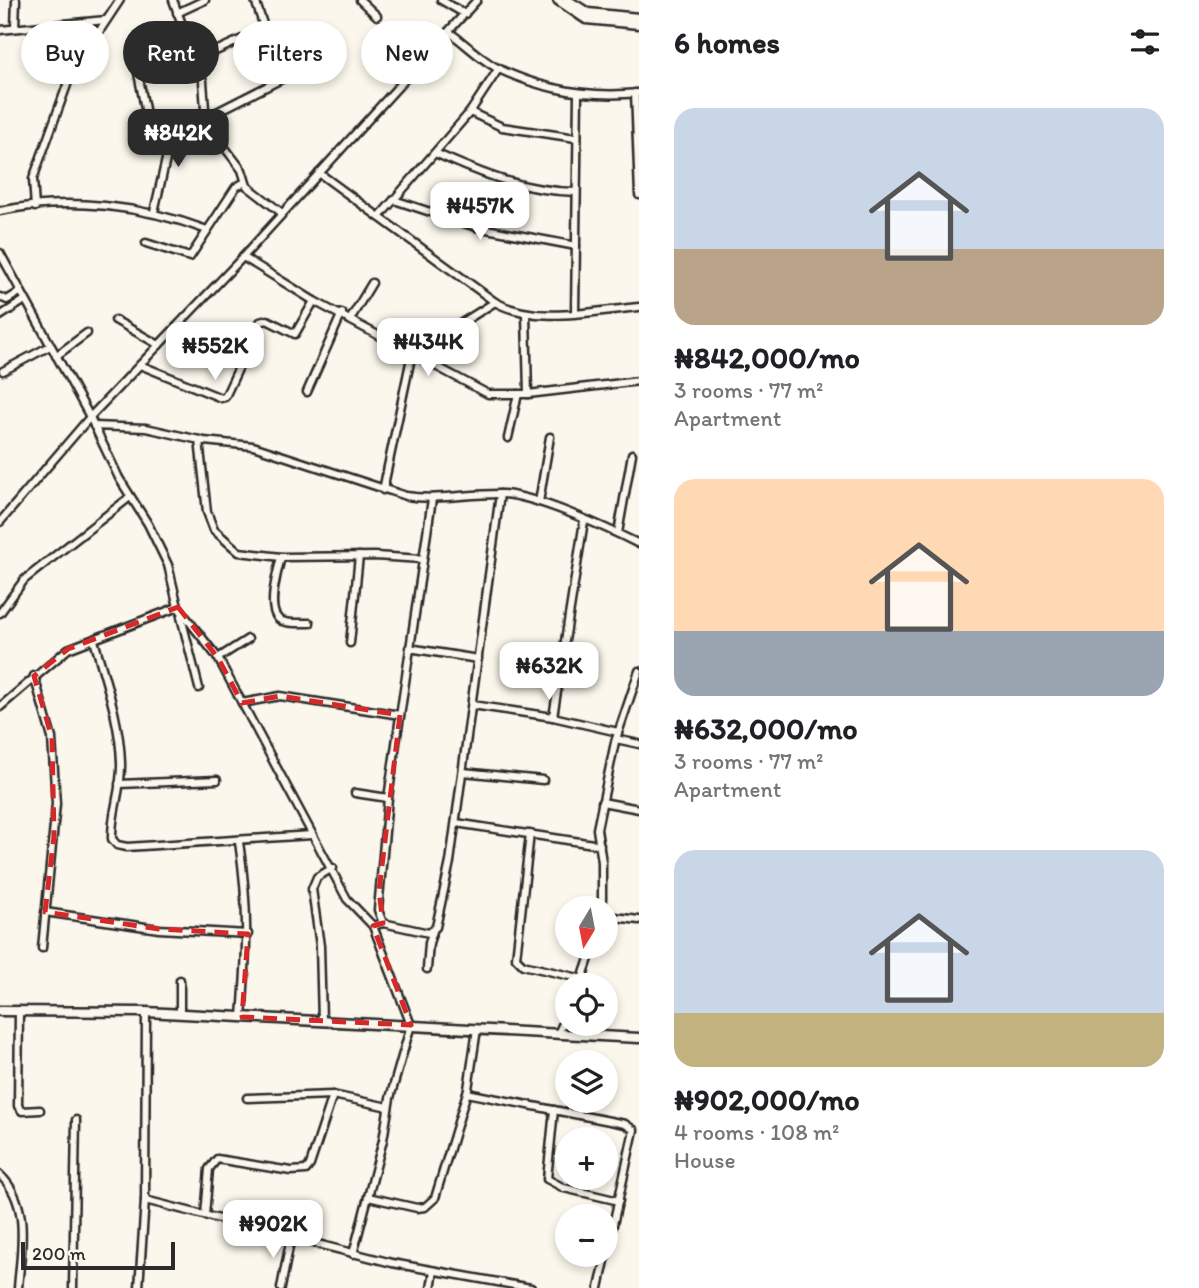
<!DOCTYPE html>
<html lang="en">
<head>
<meta charset="utf-8">
<style>
  body { margin:0; font-family:Itim,sans-serif; background:#f6f6f6; color:#202124; height:100vh; display:flex; flex-direction:column; font-size:26px; white-space:nowrap }
  * { box-sizing:border-box; margin:0 }
  p { font-size:23px; color:#757577 }
  .icon { flex:none; width:38px; height:38px; fill:none; stroke:currentColor; stroke-width:2; stroke-linecap:round; stroke-linejoin:round }
  .map { position:relative; flex:1; overflow:hidden }
  .side { display:flex; flex-direction:column; background:#fff; width:560px }
  .side>* { flex:none }
  .guide { position:absolute; left:21px; top:21px; width:513px; height:63px; display:flex; gap:14px }
  .needle { width:46px; rotate:190deg }
  .buttons { position:absolute; left:555px; top:896px; display:grid; gap:14px }
  .buttons a { display:grid; place-items:center; width:63px; height:63px; border-radius:50%; background:#fff; box-shadow:0 4px 10px #0003; font-size:35px }
  .scale { position:absolute; left:21px; bottom:18px; width:154px; box-sizing:border-box; padding-left:7px; border:4px solid #2b2b2b; border-top:0; font-size:19px; line-height:24px; white-space:nowrap; color:#2b2b2b; -webkit-text-stroke:5px #fbf7ec; paint-order:stroke }
  .price { position:absolute; translate:-50% -60px; padding:0 16px; border-radius:14px; background:#fff; color:#222; font-size:23px; line-height:46px; filter:drop-shadow(0 2px 4px #0008) }
  .price::after { content:''; position:absolute; left:50%; top:42px; width:21px; height:16px; margin-left:-10px; background:inherit; clip-path:polygon(0 0,100% 0,50% 100%) }
  .price.selected { background:#2b2b2b; color:#fff }
  ul { padding:0; list-style:none }
  li { display:grid; align-content:center; gap:14px; height:371px; padding:0 35px }
  li span { display:grid; place-items:center; height:217px; border-radius:21px; color:#555 }
  li>.icon { margin-inline-start:auto }
  span .icon { width:126px; height:126px; fill:#fffc; stroke-width:1 }
  li b { font-size:30px }
  h2 { display:flex; justify-content:space-between; align-items:center; height:84px; padding:0 35px; font-size:30px }
  .tag { padding:0 24px; border-radius:32px; background:#fff; box-shadow:0 4px 10px #0003; font-size:24px; line-height:63px }
  .tag.selected { background:#2b2b2b; color:#fff }
  main { display:flex; flex:1; min-height:0 }
  .map>svg:first-child { display:block }
  .lines { fill:none; stroke-linecap:round; stroke-linejoin:round }
  .minor-casing { stroke:#2b2b2b; stroke-width:11 }
  .major-casing { stroke:#2b2b2b; stroke-width:13 }
  .minor { stroke:#fbf7ec; stroke-width:6 }
  .major { stroke:#fbf7ec; stroke-width:8 }
  .marked { fill:none; stroke:#d62828; stroke-width:5; stroke-dasharray:14 9; stroke-linejoin:round }
</style>
</head>
<body>
<main>
<div class="map">
<svg width="639" height="1288" viewBox="0 0 639 1288">
  <rect width="100%" height="100%" fill="#fbf7ec"/>
  <filter id="ink" filterUnits="userSpaceOnUse"><feTurbulence type="fractalNoise" baseFrequency=".0143" numOctaves="2"/><feDisplacementMap in="SourceGraphic" scale="14" xChannelSelector="R" yChannelSelector="G"/><feConvolveMatrix kernelMatrix="1 2 1 2 8 2 1 2 1" color-interpolation-filters="sRGB"/></filter>
  <g filter="url(#ink)">
    <g class="lines">
      <defs>
        <g id="minor">
          <path d="M173 0 203 81 206 123 242 170 247 186 282 213"/>
          <path d="M360 0 377 16"/>
          <path d="M441 0 465 14"/>
          <path d="M177 13 205 0"/>
          <path d="M15 27 16 0"/>
          <path d="M0 30 106 20"/>
          <path d="M449 32C465 43 480 59 497 68 542 90 590 98 639 93"/>
          <path d="M196 60 262 30 264 27 255 0"/>
          <path d="M137 68 146 114 149 117 205 118 327 56"/>
          <path d="M635 93 639 195"/>
          <path d="M470 112 502 127 576 138"/>
          <path d="M435 153C482 174 524 191 576 192"/>
          <path d="M319 173 495 302C537 325 592 311 639 307"/>
          <path d="M394 200 476 227 576 246"/>
          <path d="M35 207 33 179 71 74 120 0"/>
          <path d="M0 211C67 196 144 206 207 230"/>
          <path d="M154 212 175 120"/>
          <path d="M379 217 470 112 499 68"/>
          <path d="M146 243 190 257 236 187 245 182"/>
          <path d="M0 253 90 417 119 478 148 524 168 565 178 607 218 658 347 899 373 926 411 1025 390 1098 383 1140 353 1254"/>
          <path d="M243 257 314 301 488 394H528L639 381"/>
          <path d="M0 297 7 300 20 292"/>
          <path d="M575 313 578 94"/>
          <path d="M526 314 528 394"/>
          <path d="M0 316 25 300"/>
          <path d="M351 318 372 283"/>
          <path d="M115 320 159 345"/>
          <path d="M460 324 495 302"/>
          <path d="M56 356 87 333"/>
          <path d="M140 365 221 398 225 397 260 322 267 320 295 334 314 301"/>
          <path d="M3 371 50 346"/>
          <path d="M307 392 342 313"/>
          <path d="M94 426 146 428 204 441 253 446 406 496C439 501 470 493 503 494 537 496 607 528 639 544"/>
          <path d="M508 438 518 394"/>
          <path d="M199 440 207 512 214 530 239 552 281 557 375 556 422 559"/>
          <path d="M383 490 412 353"/>
          <path d="M539 502 550 437"/>
          <path d="M0 522 90 417 243 257 477 0"/>
          <path d="M618 533 632 454"/>
          <path d="M281 557C278 570 264 614 282 621 289 624 302 623 310 623"/>
          <path d="M0 613 24 580 130 497"/>
          <path d="M181 617 199 688"/>
          <path d="M94 640C105 680 120 721 121 763 122 789 111 814 112 839L117 845 127 847 312 835"/>
          <path d="M350 643 359 556"/>
          <path d="M409 648 478 659"/>
          <path d="M218 658 248 639"/>
          <path d="M34 676 52 738 56 804 42 948"/>
          <path d="M242 703 280 696 400 715"/>
          <path d="M472 705 553 717 618 732"/>
          <path d="M0 707 68 649 178 607"/>
          <path d="M553 717 584 521"/>
          <path d="M616 739 639 744"/>
          <path d="M463 772 543 780"/>
          <path d="M119 784 217 780"/>
          <path d="M355 793 388 798"/>
          <path d="M602 802 639 809"/>
          <path d="M456 823 600 845"/>
          <path d="M530 834 516 958 523 965 583 979"/>
          <path d="M239 842C249 907 247 952 242 1017"/>
          <path d="M602 908V862L597 829 615 742 639 671"/>
          <path d="M45 912 159 929 248 934"/>
          <path d="M606 916 639 920"/>
          <path d="M383 923 378 910 388 798 432 499"/>
          <path d="M373 926 383 923 429 933 436 927 450 862 500 494"/>
          <path d="M427 969 429 943 433 931"/>
          <path d="M580 985 593 947"/>
          <path d="M19 1010 18 1106 22 1111 40 1110"/>
          <path d="M180 1013V980"/>
          <path d="M322 1021 320 946 312 889 317 877 333 868"/>
          <path d="M558 1034 567 1014"/>
          <path d="M467 1093 625 1124 634 1130 599 1288"/>
          <path d="M247 1098 333 1095 388 1107"/>
          <path d="M554 1110 547 1179 564 1188 619 1201"/>
          <path d="M0 1175C31 1204 21 1249 18 1288"/>
          <path d="M368 1197 417 1208 425 1207 435 1198 468 1089 477 1029"/>
          <path d="M145 1200 392 1263 531 1288"/>
          <path d="M205 1215 209 1169 217 1159 291 1171 306 1170 310 1165 333 1095"/>
          <path d="M73 1288 76 1120"/>
          <path d="M139 1288 145 1200 146 1012"/>
          <path d="M281 1288 291 1237"/>
          <path d="M431 1288 434 1271"/>
        </g>
        <g id="major">
          <path d="M558 0 586 19 639 24"/>
          <path d="M567 0 588 13 639 18"/>
          <path d="M0 1011 146 1012 639 1038"/>
        </g>
      </defs>
      <use href="#minor" class="minor-casing"/>
      <use href="#major" class="major-casing"/>
      <use href="#minor" class="minor"/>
      <use href="#major" class="major"/>
    </g>
  </g>
  <path class="marked" d="M178 607 218 658 242 703 280 696 400 715 379 891 383 923 373 926 411 1025 242 1017 248 934 159 929 45 912 54 837 52 738 34 676 68 649Z"/>
</svg>
<div class="buttons">
<a><svg class="needle" viewBox="-14 -14 28 28"><path d="M0-13l5 13h-10z" fill="#e53935"/><path d="M0 13l5-13h-10z" fill="#757577"/></svg></a>
<a><svg class="icon" aria-label="locate" viewBox="0 0 24 24"><circle cx="12" cy="12" r="6"/><path d="M12 2v4M12 18v4M2 12h4M18 12h4"/></svg></a>
<a><svg class="icon" aria-label="layers" viewBox="0 0 24 24"><path d="M12 4l9 5-9 5-9-5zM3 14l9 5 9-5"/></svg></a>
<a>+</a>
<a>−</a>
</div>
<div class="scale">200 m</div>
<b class="price selected" style="left:178px;top:169px">₦842K</b>
<b class="price" style="left:480px;top:242px">₦457K</b>
<b class="price" style="left:428px;top:378px">₦434K</b>
<b class="price" style="left:215px;top:382px">₦552K</b>
<b class="price" style="left:549px;top:702px">₦632K</b>
<b class="price" style="left:273px;top:1260px">₦902K</b>
<div class="guide">
<a class="tag">Buy</a>
<a class="tag selected">Rent</a>
<a class="tag">Filters</a>
<a class="tag">New</a>
</div>
</div>
<section class="side">
<h2>6 homes<svg class="icon" aria-label="filters" viewBox="0 0 24 24"><path d="M4 7h16M4 17h16"/><circle cx="9" cy="7" r="2"/><circle cx="15" cy="17" r="2"/></svg></h2>
<ul>
<li><span style="background:linear-gradient(#c9d6e8 65%,#b9a48a 0)"><svg class="icon" aria-label="home" viewBox="0 0 24 24"><path d="M3 11l9-7 9 7M6 9v11h12V9"/></svg></span><div><b>₦842,000/mo</b><p>3 rooms · 77 m²</p><p>Apartment</p></div></li>
<li><span style="background:linear-gradient(#ffd9b3 70%,#9aa5b1 0)"><svg class="icon" aria-label="home" viewBox="0 0 24 24"><path d="M3 11l9-7 9 7M6 9v11h12V9"/></svg></span><div><b>₦632,000/mo</b><p>3 rooms · 77 m²</p><p>Apartment</p></div></li>
<li><span style="background:linear-gradient(#c9d6e8 75%,#c2b280 0)"><svg class="icon" aria-label="home" viewBox="0 0 24 24"><path d="M3 11l9-7 9 7M6 9v11h12V9"/></svg></span><div><b>₦902,000/mo</b><p>4 rooms · 108 m²</p><p>House</p></div></li>
</ul>
</section>
</main>
</body>
</html>
